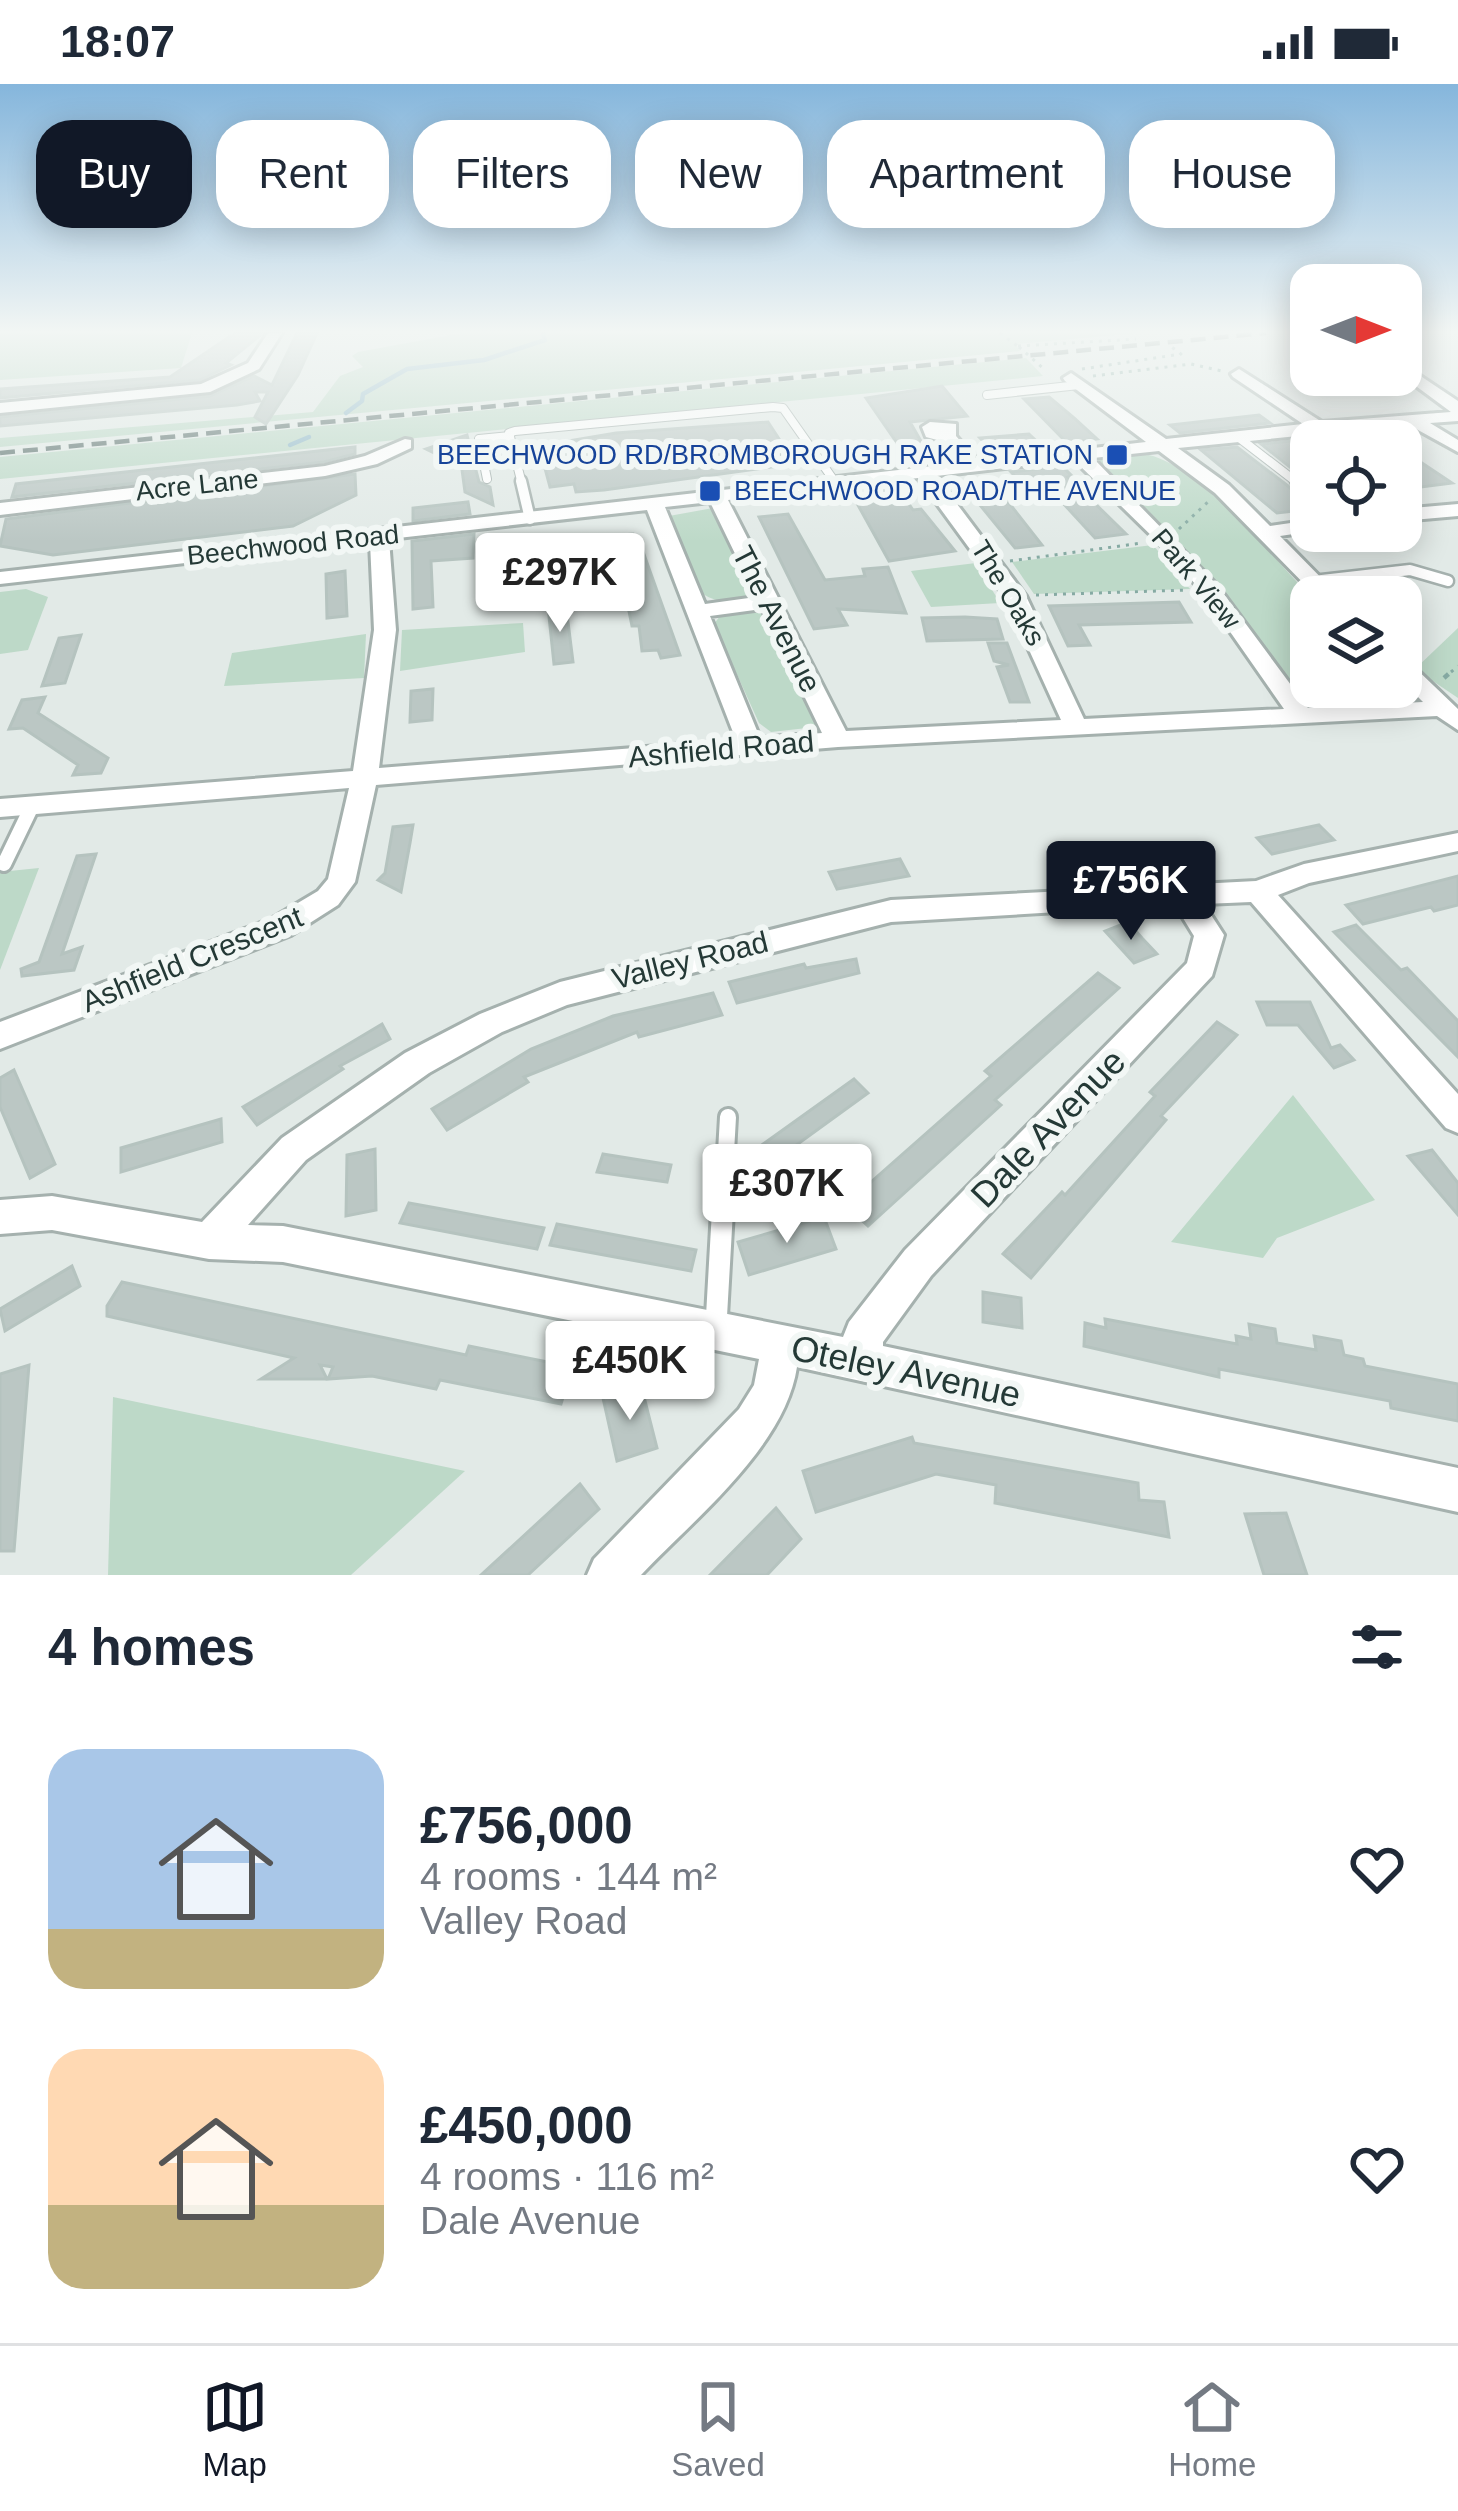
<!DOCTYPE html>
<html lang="en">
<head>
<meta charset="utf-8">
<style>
  body { margin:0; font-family:Arial,sans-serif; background:#f6f6f7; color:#1f2937; height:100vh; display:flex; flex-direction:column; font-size:45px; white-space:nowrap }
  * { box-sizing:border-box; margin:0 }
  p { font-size:39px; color:#747a83 }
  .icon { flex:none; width:66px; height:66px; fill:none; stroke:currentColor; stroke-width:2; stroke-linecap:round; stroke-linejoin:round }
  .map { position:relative; height:1491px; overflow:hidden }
  .details { display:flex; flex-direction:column; background:#fff; flex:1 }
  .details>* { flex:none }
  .guide { position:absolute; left:36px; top:36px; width:1386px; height:108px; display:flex; gap:24px }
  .needle { width:78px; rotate:90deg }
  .controls { position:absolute; left:1290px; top:180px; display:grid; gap:24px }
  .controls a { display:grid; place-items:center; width:132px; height:132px; border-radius:24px; background:#fff; box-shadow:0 6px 30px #0003; font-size:60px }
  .price { position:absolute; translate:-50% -102px; padding:0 27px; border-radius:12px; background:#fff; color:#222; font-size:39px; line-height:78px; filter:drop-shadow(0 3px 6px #0008) }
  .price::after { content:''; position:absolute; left:50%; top:72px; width:36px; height:27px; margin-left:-18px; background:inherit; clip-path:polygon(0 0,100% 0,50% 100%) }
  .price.on { background:#111827; color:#fff }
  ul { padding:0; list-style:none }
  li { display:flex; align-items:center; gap:36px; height:300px; padding:0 48px }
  li span { display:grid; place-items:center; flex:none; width:336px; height:240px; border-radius:36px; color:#555 }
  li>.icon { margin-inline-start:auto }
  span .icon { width:144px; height:144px; fill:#fffc; stroke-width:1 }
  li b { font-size:51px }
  h2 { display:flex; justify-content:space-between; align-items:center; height:144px; padding:0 48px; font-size:51px }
  .pill { padding:0 42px; border-radius:36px; background:#fff; box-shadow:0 6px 30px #0003; font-size:42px; line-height:108px }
  .pill.on { background:#111827; color:#fff }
  .status { display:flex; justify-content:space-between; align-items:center; height:84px; padding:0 60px; background:#fff; direction:ltr }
  .status svg { height:33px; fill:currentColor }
  .dock { display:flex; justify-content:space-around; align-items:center; height:168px; border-top:3px solid #e0e1e3; background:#fff; font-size:33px; color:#747a83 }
  .dock a { display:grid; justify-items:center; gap:6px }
  .dock .on { color:#111827 }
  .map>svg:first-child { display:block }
  .green { fill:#bdd9c8 }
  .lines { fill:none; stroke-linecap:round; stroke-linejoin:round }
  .stream { stroke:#90b9c9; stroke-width:4.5 }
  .building { fill:#bbc7c4; stroke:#b5c3bf; stroke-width:3 }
  .service-far4-casing { stroke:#a5b1ae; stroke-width:10 }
  .service-far3-casing { stroke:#a5b1ae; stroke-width:15 }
  .service-far2-casing { stroke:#a5b1ae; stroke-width:20 }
  .service-far1-casing { stroke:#a5b1ae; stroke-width:22 }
  .service-casing { stroke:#a5b1ae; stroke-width:27 }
  .minor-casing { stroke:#a5b1ae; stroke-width:6 }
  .path-far1 { stroke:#86aaa3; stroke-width:3; stroke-dasharray:3 6; stroke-linecap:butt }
  .path { stroke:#86aaa3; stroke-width:4.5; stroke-dasharray:6 9; stroke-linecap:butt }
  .service-far4 { stroke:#fff; stroke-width:8 }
  .service-far3 { stroke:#fff; stroke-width:10 }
  .service-far2 { stroke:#fff; stroke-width:14 }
  .service-far1 { stroke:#fff; stroke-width:16 }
  .service { stroke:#fff; stroke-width:21 }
  .minor { fill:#fff; fill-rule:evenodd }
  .rail { stroke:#5f7471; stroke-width:4.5; stroke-dasharray:15 8; stroke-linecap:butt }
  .path-bridge { stroke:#86aaa3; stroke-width:3; stroke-dasharray:3 6; stroke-linecap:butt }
  .transit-dot { fill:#1a4fb4; stroke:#f2f7f5; stroke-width:4.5 }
  .labels { text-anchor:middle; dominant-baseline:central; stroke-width:12; stroke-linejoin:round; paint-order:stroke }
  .far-transit-label { font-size:27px; fill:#164399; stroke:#f2f7f5; text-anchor:end }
  .far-street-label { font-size:27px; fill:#243936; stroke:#f2f7f5 }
  .street-label { font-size:30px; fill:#243936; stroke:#f2f7f5 }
  .near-street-label { font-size:36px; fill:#243936; stroke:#f2f7f5 }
</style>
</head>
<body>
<div class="status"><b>18:07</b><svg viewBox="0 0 49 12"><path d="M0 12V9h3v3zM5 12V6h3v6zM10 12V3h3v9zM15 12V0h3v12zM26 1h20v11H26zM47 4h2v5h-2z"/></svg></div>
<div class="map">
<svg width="1458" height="1491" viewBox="0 0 1458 1491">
  <rect width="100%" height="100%" fill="#e2eae7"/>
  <g class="green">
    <path d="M0 249H192L181 284 0 296Z"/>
    <path d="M462 249H1140L1015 260 1020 267 0 363V354L313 328 340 292 363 283 352 272 358 268Z"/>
    <path d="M1026 274 1043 292 0 395V373Z"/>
    <path d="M1144 370C1198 378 1272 473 1311 513V603H1400L1405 609 1399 620 1319 623 1299 616 1214 498 1096 375Z"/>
    <path d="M713 424 754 505C740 520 720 521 703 510L669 432Z"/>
    <path d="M1153 461 1190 505 1034 510 1012 478Z"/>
    <path d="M976 479 1000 519 931 523 911 487Z"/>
    <path d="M26 505 48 513 28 566 0 570V508Z"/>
    <path d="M749 524 767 532 819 638 816 643 771 648 759 639 714 540 723 528Z"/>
    <path d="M523 539 525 568 400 587 402 546Z"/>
    <path d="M1458 544V614L1415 585Z"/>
    <path d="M366 550 364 594 224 602 232 569Z"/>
    <path d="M39 784 0 886V788Z"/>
    <path d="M1293 1011 1375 1116 1277 1154 1263 1174 1171 1158Z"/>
    <path d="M113 1313 465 1387 351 1491H108Z"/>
  </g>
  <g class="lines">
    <g class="stream">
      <path d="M346 329 362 317 363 310 407 285 484 276 545 256 543 249"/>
      <path d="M290 361 309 353"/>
    </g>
  </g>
  <g class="building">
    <path d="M235 249H263L226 279 231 281 200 296 0 314V305L170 293Z"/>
    <path d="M297 249H317L298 291 266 340 255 333 268 308H255L260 317 237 321 0 342V333L210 312 254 292 272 301Z"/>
    <path d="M942 302 967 332 910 338 930 373 908 375 866 314Z"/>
    <path d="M1049 313 1074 334 1097 355 1067 359 1024 315Z"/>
    <path d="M1259 331 1270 339 1180 349 1170 341Z"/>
    <path d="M768 338 789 370 774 372 779 382 604 406 576 408 574 400 550 403 539 362 616 349Z"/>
    <path d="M1029 350 1045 365 996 370 980 354Z"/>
    <path d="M467 351 479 398 490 403 493 421 465 408 460 371 449 376 426 365Z"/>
    <path d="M1291 357 1311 372V400L1261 360Z"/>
    <path d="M355 363V370L324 378 12 413 16 400Z"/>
    <path d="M1237 363 1288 402 1311 425 1277 429 1201 366Z"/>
    <path d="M1401 365 1452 399 1421 403 1401 389Z"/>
    <path d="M1062 382 1072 392 1068 393 1126 450 1095 454 1050 405 1029 407 1011 388Z"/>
    <path d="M355 390 356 411 293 442 53 471 0 462 6 435Z"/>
    <path d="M991 396 1042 461 1015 464 962 399Z"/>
    <path d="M896 401 913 426 921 425 955 467 889 477 854 414 877 411 872 404Z"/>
    <path d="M468 418 470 430 413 437V424Z"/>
    <path d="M788 430 825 496 865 492 863 485 888 483 906 529 838 525 847 541 814 545 759 433Z"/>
    <path d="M474 450 473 474 431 477 433 523 413 525 412 457Z"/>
    <path d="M633 450 636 462H641L680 571 661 574 658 566 642 567 639 542H632L621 488 612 489 608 452Z"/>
    <path d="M345 487 347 532 327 534 326 490Z"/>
    <path d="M1179 518 1191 538 1079 541 1090 561 1068 562 1049 522Z"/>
    <path d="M566 522 573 578 554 580 548 523Z"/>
    <path d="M965 533 997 535 1003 555 927 557 922 534Z"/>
    <path d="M81 551 65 599 42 602 59 554Z"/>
    <path d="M988 559H1007L1029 618H1010L997 583 1009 581 994 577Z"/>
    <path d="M433 605 432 636 410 638 411 607Z"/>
    <path d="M45 613 38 629 108 674 101 689 73 691 78 681 23 644 9 645 22 616Z"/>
    <path d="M413 741 410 759 401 808 378 796 385 789 393 743Z"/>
    <path d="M1319 741 1334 756 1272 770 1257 754Z"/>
    <path d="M96 770 62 870 82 863 74 886 22 892 21 885 39 878 77 772Z"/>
    <path d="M900 775 909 792 837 805 829 788Z"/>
    <path d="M1458 792V821L1434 827 1431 823 1363 840 1346 821Z"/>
    <path d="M1128 838 1142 854 1157 870 1134 879 1105 847Z"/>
    <path d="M1356 841 1401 886 1407 884 1458 937V973L1334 848Z"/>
    <path d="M856 875 859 889 737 919 729 898 804 880 806 884Z"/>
    <path d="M1098 889 1119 904 995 1016 1001 1021 943 1074 868 1142 845 1121 991 992 985 987Z"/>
    <path d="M713 909 722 931 639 953 637 948 524 993 528 998 447 1046 432 1025 531 965 613 932Z"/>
    <path d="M1257 918H1310L1331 964 1340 961 1354 976 1334 984 1298 941H1267Z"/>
    <path d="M1217 938 1237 951 1161 1032 1166 1036 1031 1194 1003 1170 1062 1108 1065 1111 1155 1012 1150 1008Z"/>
    <path d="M382 940 390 955 340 982 343 985 257 1041 243 1023Z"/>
    <path d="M14 986 55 1080 30 1094 0 1023V994Z"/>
    <path d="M854 995 868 1009 766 1083 752 1068Z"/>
    <path d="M221 1035 222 1058 121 1088V1064Z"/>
    <path d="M375 1065 376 1126 346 1132 347 1071Z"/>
    <path d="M1432 1066 1458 1099V1131L1408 1072Z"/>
    <path d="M603 1070 671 1081 667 1098 597 1088Z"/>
    <path d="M409 1119 442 1125 544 1144 537 1165 400 1139Z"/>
    <path d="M824 1133 836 1165 749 1191 738 1158Z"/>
    <path d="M557 1140 696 1166 691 1187 550 1161Z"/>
    <path d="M72 1182 80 1202 5 1247 0 1225Z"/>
    <path d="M122 1198 466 1271 469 1262 572 1283 561 1320 440 1296 436 1305 372 1292 328 1295 333 1283 320 1281 327 1295H261L294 1274 107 1232V1222Z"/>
    <path d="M983 1208 1021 1214 1022 1244 983 1238Z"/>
    <path d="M1105 1235 1237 1260 1236 1252 1251 1255 1249 1240 1275 1245 1277 1259 1316 1266 1314 1252 1341 1257 1344 1271 1363 1275 1365 1282 1458 1300V1337L1391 1324 1390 1317 1219 1285V1293L1084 1262 1085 1239 1106 1244Z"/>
    <path d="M29 1281 14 1467H0V1290Z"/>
    <path d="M641 1301 657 1364 617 1377 603 1314Z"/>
    <path d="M912 1353 914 1359 1138 1399 1139 1416 1164 1418 1169 1453 995 1419 996 1401 936 1390 816 1428 803 1387Z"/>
    <path d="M580 1400 599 1425 528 1491H481Z"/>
    <path d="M776 1424 801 1455 767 1491H710Z"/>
    <path d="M1286 1429 1307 1491H1264L1245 1430Z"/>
  </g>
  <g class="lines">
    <defs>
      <g id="service-far4">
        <path d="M987 311 1079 301"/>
        <path d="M1238 353 1299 400"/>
        <path d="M487 395 479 355 510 352"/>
        <path d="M522 400 509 349 515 347 773 323 783 324 835 398"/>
      </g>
      <g id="service-far3">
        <path d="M521 397 530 435"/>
        <path d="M1296 397 1311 415"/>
        <path d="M1313 497 1410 486 1448 497"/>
      </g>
      <path id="service-far2" d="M4 780 33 720"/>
      <path id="service-far1" d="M723 1121 728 1033"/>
      <path id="service" d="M716 1241 723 1118"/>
      <g id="minor">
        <path d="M268 249H282L259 285 210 308 0 329V319L201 300 248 279Z"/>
        <path d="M1401 279 1458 317V337L1430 339 1458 356V368L1409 341 1178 364 1229 401 1270 442 1311 436 1314 447 1280 452 1340 513H1317L1215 409 1159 367 1093 374 1217 501 1308 624 1423 618 1401 596V576L1409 578 1458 625V646L1437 632 838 663 376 701 355 798 338 821 291 851 0 965V938L271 835 318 807 328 795 349 704 0 733V715L353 687 374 546 370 458 0 500V488L960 379 941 357 926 353 922 343 930 338 956 340V352L978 377 1146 358 1065 297 1063 294 1071 289 1166 355 1303 340 1233 293 1231 290 1239 285 1322 338 1451 328 1401 291ZM1074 376 1160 460 1203 509 1284 625 1084 635 1026 512 936 392ZM918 394 1005 513 1061 636 846 647 728 416ZM710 418 756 513 705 520 665 423ZM647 426 736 656 379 684 396 546 389 455ZM762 525 822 649 760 654 710 532Z"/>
        <path d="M405 355 411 356V364L377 380 325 392 0 431V419L325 382 365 372Z"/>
        <path d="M1458 420V432L1401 437V425Z"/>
        <path d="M1458 749V767L1309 799 1278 811 1458 1010V1049L1446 1044 1251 818 1204 820 1224 851 1212 892 931 1192 883 1258V1262L1458 1384V1428L797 1283C785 1363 695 1434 641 1491H587L594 1475 739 1325 754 1301 759 1275 283 1178 209 1175 52 1146 0 1150V1116L52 1112 202 1138 282 1054 405 969 480 930 560 898 891 816 1256 797 1304 780ZM1175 821 1194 852 1187 879 905 1166 849 1238 843 1253 283 1142 248 1141 306 1076 429 989 502 948 567 921 891 838Z"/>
      </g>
    </defs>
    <use href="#service-far4" class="service-far4-casing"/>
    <use href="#service-far3" class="service-far3-casing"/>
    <use href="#service-far2" class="service-far2-casing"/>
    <use href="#service-far1" class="service-far1-casing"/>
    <use href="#service" class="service-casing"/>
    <use href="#minor" class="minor-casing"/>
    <g class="path-far1">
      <path d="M1000 249 1019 263"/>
      <path d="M1018 262 1136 255"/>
      <path d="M1082 285 1181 270 1169 261"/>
      <path d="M1093 292 1191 280 1222 287"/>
      <path d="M1179 445 1210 416"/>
      <path d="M1010 477 1142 459"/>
      <path d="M1036 511 1187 506"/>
      <path d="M1451 588 1458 582"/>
    </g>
    <path class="path" d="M1444 594 1454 585"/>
    <use href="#service-far4" class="service-far4"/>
    <use href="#service-far3" class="service-far3"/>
    <use href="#service-far2" class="service-far2"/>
    <use href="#service-far1" class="service-far1"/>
    <use href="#service" class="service"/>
    <use href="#minor" class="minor"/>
    <path class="rail" d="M0 369 1266 249"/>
    <path class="path-bridge" d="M1019 263 1043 284"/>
  </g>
  <linearGradient id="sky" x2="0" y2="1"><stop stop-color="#85b6dc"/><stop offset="0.54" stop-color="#f2f6f4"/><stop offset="1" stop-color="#f2f6f4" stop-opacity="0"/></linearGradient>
  <rect width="1458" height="458" fill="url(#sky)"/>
  <g class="transit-dot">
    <rect x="1105" y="359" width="24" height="24" rx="6"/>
    <rect x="698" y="395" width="24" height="24" rx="6"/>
  </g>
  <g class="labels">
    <g class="far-transit-label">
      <text x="1093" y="371">BEECHWOOD RD/BROMBOROUGH RAKE STATION</text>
      <text x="734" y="407" text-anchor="start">BEECHWOOD ROAD/THE AVENUE</text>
    </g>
    <g class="far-street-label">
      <text transform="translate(197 401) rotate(-6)">Acre Lane</text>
      <text transform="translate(293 461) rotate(-6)">Beechwood Road</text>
      <text transform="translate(1196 495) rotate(50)">Park View</text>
      <text transform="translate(1008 509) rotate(59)">The Oaks</text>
    </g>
    <g class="street-label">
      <text transform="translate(777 535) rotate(63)">The Avenue</text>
      <text transform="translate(721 665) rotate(-5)">Ashfield Road</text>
      <text transform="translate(192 875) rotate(-22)">Ashfield Crescent</text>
      <text transform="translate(690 876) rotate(-14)">Valley Road</text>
    </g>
    <g class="near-street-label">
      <text transform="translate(1048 1044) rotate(-46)">Dale Avenue</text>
      <text transform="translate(906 1287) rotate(12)">Oteley Avenue</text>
    </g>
  </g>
</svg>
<div class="controls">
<a><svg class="needle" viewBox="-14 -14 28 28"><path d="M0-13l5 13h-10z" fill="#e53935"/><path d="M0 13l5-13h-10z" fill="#747a83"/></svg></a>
<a><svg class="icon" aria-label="locate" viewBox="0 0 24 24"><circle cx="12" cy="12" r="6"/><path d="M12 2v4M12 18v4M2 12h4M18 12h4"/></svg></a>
<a><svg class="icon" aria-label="layers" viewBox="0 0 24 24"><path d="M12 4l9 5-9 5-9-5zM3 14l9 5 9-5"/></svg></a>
</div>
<b class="price" style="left:560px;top:551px">£297K</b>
<b class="price on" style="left:1131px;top:859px">£756K</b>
<b class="price" style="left:787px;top:1162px">£307K</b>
<b class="price" style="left:630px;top:1339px">£450K</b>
<div class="guide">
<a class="pill on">Buy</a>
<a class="pill">Rent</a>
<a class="pill">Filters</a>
<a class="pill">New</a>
<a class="pill">Apartment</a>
<a class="pill">House</a>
</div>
</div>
<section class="details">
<h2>4 homes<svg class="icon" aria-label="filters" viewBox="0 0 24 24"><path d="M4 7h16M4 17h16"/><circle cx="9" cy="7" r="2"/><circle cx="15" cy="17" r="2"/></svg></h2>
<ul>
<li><span style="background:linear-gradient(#a9c7e8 75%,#c2b280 0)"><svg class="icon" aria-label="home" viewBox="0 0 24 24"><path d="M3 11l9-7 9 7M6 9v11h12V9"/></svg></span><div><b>£756,000</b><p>4 rooms · 144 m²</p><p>Valley Road</p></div><svg class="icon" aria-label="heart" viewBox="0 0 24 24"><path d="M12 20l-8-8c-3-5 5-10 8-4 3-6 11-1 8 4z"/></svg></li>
<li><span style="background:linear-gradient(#ffd9b3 65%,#c2b280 0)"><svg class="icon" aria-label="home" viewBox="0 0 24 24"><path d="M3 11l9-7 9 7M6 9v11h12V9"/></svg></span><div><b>£450,000</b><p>4 rooms · 116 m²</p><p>Dale Avenue</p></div><svg class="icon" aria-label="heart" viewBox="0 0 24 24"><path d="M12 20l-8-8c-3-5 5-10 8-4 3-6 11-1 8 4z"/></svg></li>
</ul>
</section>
<nav class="dock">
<a class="on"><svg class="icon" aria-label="map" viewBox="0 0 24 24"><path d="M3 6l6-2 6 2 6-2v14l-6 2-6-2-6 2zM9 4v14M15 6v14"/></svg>Map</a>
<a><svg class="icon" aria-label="saved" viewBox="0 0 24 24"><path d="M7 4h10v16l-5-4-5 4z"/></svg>Saved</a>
<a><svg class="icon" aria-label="home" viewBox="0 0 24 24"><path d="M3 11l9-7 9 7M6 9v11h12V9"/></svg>Home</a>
</nav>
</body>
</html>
